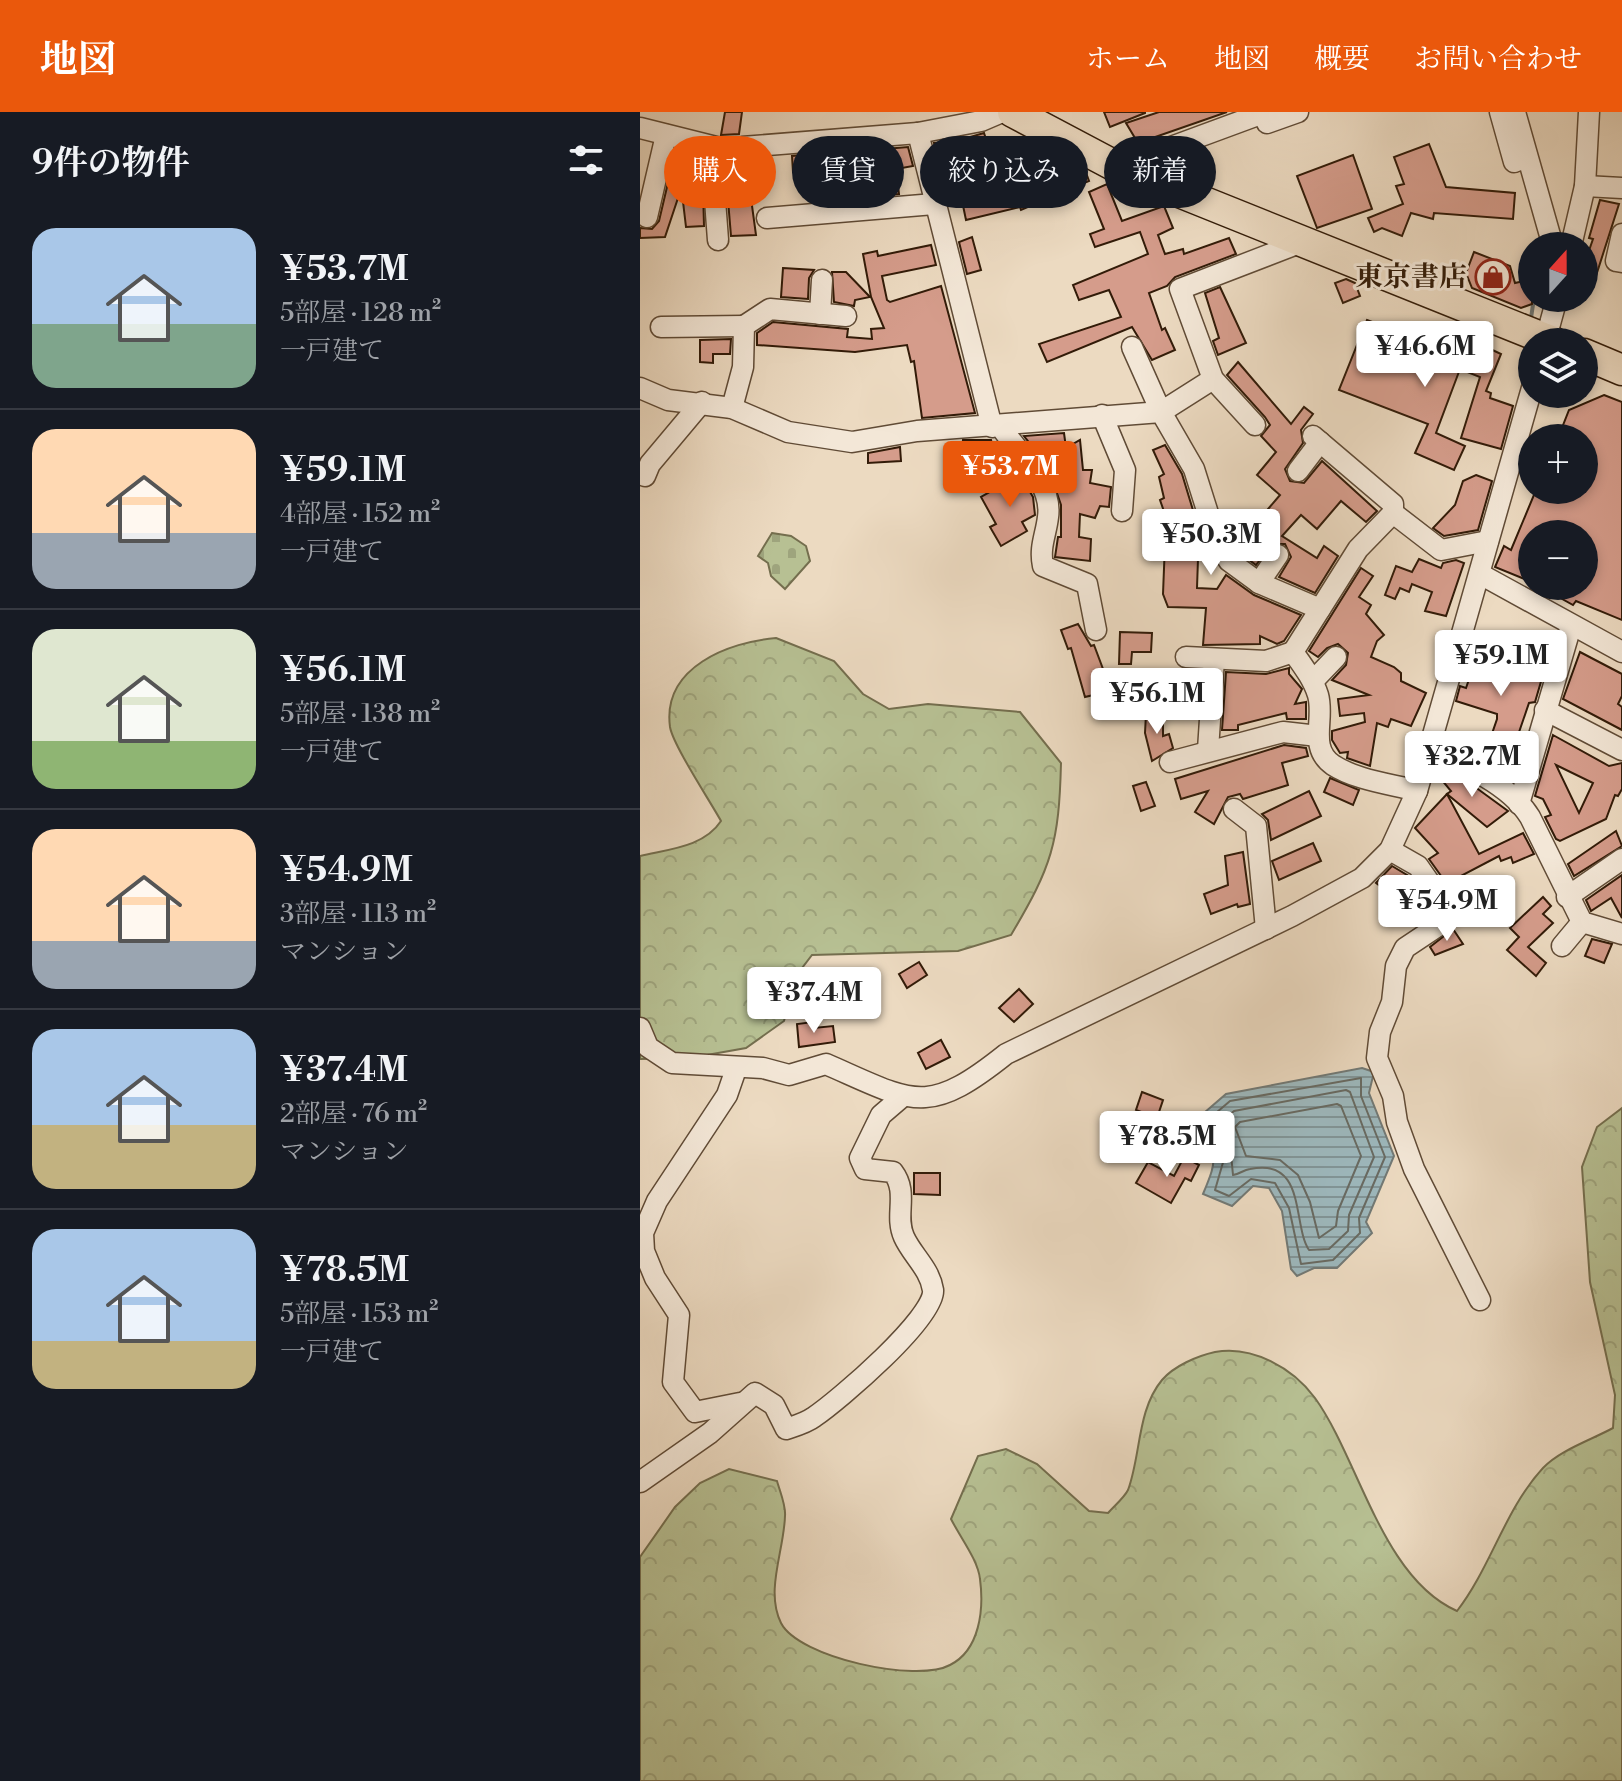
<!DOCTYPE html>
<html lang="ja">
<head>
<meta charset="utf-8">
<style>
  body { margin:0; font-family:"Libre Bodoni","Noto Serif JP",serif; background:#20242c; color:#f1f3f6; height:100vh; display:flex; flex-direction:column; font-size:30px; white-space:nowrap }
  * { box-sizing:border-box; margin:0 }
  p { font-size:26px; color:#9ea1a6 }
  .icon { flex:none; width:44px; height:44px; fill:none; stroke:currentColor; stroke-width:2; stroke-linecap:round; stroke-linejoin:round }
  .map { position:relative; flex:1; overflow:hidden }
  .drawer { display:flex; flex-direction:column; background:#171b24; width:640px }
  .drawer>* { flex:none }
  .hud { position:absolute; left:24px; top:24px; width:760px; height:72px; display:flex; gap:16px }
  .needle { width:52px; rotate:21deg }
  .controls { position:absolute; left:878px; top:120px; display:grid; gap:16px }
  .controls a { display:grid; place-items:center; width:80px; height:80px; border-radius:50%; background:#171b24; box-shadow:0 4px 12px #0003; font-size:40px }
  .price { position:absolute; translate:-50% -68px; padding:0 18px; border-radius:8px; background:#fff; color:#222; font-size:26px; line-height:52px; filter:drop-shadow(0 2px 4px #0008) }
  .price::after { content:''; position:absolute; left:50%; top:48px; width:24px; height:18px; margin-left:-12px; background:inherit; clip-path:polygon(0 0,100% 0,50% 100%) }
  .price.active { background:#ea580c; color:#fff }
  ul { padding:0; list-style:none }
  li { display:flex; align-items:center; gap:24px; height:200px; padding:0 32px }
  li+li { border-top:2px solid #363941 }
  li span { display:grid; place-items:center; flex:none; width:224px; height:160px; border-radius:24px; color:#555 }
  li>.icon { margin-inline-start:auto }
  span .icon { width:96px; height:96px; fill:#fffc; stroke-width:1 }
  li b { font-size:34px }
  h2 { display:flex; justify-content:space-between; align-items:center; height:96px; padding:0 32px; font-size:34px }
  .tag { padding:0 28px; border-radius:36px; background:#171b24; box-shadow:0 4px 12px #0003; font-size:28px; line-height:72px }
  .tag.active { background:#ea580c; color:#fff }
  header { display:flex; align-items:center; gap:48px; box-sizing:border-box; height:112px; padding:0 40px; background:#ea580c; color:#fff }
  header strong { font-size:38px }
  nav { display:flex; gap:44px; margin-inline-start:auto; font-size:28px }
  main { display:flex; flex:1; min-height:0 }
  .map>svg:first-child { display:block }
  .forest { fill:url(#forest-crowns); stroke:#746e4e; stroke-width:2 }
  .cemetery { fill:url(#cemetery-stones); stroke:#746e4e; stroke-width:2 }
  .water { fill:url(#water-rules); stroke:#727975; stroke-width:2 }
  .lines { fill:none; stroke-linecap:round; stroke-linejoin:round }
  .shore { stroke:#686a62; stroke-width:2 }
  .stream { stroke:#727975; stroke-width:4 }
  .building { fill:#d59c8b; stroke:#321b08; stroke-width:2; fill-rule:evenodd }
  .minor-casing { stroke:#604b36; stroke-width:23 }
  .highway-casing { stroke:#321b08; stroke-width:33 }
  .minor { stroke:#f3e7d7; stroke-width:20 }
  .highway { stroke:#ecdac1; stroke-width:30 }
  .labels { text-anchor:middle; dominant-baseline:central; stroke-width:6; stroke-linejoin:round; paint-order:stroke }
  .poi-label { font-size:28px; font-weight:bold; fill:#321b08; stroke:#f3e7d7; text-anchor:end }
</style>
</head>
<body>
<header>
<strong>地図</strong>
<nav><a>ホーム</a><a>地図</a><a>概要</a><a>お問い合わせ</a></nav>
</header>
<main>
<section class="drawer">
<h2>9件の物件<svg class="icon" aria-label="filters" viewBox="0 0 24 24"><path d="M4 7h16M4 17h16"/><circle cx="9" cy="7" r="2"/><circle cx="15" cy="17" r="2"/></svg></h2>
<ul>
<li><span style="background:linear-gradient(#a9c7e8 60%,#7fa58c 0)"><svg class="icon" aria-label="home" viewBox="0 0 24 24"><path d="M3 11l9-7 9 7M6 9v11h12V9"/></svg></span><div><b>¥53.7M</b><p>5部屋 · 128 m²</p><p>一戸建て</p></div></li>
<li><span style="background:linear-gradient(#ffd9b3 65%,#9aa5b1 0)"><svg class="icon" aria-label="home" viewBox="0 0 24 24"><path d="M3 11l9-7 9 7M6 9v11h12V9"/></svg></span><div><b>¥59.1M</b><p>4部屋 · 152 m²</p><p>一戸建て</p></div></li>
<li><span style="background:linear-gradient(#dfe7d0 70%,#8fb573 0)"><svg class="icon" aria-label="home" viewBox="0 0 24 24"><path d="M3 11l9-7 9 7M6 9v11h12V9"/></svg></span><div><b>¥56.1M</b><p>5部屋 · 138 m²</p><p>一戸建て</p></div></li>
<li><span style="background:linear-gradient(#ffd9b3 70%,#9aa5b1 0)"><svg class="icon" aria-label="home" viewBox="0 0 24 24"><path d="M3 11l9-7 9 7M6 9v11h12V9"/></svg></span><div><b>¥54.9M</b><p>3部屋 · 113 m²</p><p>マンション</p></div></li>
<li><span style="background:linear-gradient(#a9c7e8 60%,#c2b280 0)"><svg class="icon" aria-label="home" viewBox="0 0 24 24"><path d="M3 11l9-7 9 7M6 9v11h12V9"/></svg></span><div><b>¥37.4M</b><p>2部屋 · 76 m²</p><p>マンション</p></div></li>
<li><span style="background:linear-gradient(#a9c7e8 70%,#c2b280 0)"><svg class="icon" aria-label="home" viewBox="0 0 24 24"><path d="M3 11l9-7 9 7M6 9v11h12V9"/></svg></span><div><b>¥78.5M</b><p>5部屋 · 153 m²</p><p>一戸建て</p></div></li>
</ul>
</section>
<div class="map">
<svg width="982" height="1669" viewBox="0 0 982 1669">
  <defs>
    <pattern id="forest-crowns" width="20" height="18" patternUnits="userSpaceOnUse" patternTransform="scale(2)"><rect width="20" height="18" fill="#b7c093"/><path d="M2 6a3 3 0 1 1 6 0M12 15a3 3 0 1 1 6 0" fill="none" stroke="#9ea47d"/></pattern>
    <pattern id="cemetery-stones" width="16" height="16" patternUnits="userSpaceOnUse" patternTransform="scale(2)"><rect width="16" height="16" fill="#b7c093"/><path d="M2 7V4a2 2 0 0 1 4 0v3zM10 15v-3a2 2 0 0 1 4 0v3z" fill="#9ea47d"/></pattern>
    <pattern id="water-rules" width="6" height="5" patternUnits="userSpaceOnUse" patternTransform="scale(2)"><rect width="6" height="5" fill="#9db8bd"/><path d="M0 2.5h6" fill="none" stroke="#819598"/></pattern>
  </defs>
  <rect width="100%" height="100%" fill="#ecdac1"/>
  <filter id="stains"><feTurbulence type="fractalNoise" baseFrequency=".0025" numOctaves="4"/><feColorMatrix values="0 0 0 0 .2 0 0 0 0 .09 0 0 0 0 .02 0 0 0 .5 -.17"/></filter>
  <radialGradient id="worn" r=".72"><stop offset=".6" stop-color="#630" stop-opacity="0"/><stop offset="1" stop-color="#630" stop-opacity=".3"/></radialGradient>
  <g class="forest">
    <path d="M136 526 194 549 223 582 249 597 288 592 380 600 421 651C419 731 412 754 371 823L318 839 172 843 156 864 144 909 106 936 50 946 0 947V744C29 737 64 735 81 709 70 689 33 633 30 615 22 555 89 530 136 526Z"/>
    <path d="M982 996V1669H0V1445L35 1395 60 1371 89 1357 137 1369C140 1380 146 1393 145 1404 144 1439 125 1479 141 1511 159 1546 277 1571 310 1553 340 1538 344 1497 340 1467 338 1448 320 1425 311 1407L338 1344 366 1337 397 1352 449 1399 468 1401C474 1394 484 1386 488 1378 501 1343 497 1298 522 1268 534 1254 557 1244 575 1240 612 1233 653 1256 675 1286 719 1347 742 1466 817 1499 851 1455 865 1397 903 1356 920 1338 951 1328 973 1316L975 1283 950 1170 942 1055 957 1015Z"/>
  </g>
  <path class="cemetery" d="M132 421 151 424 166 434 170 449 145 477 131 464 128 451 118 444Z"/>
  <path class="water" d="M722 956 734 960 729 981 754 1044 726 1110 732 1121 697 1156H674L657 1164 651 1157 642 1099 629 1076 613 1074 592 1094 563 1082C579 1044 578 1042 550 1013L586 982Z"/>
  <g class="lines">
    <g class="shore">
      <path d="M721 966V984L745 1045 719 1106 720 1121 693 1148 661 1152 649 1096 635 1071 611 1067 589 1084 575 1078 584 1047 580 1032 563 1012 590 989Z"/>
      <path d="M706 978 710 980 734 1045 709 1103 708 1119 689 1137 669 1138C652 1113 667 1045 610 1057 603 1058 600 1062 593 1063L590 1032 578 1013 594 999Z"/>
      <path d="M697 992 701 994 721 1044 698 1099 696 1114 679 1126 670 1090 658 1063 640 1048 606 1044 595 1015 600 1010Z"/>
    </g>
    <path class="stream" d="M891 206 894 186"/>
  </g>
  <g class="building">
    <path d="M85 0H102L99 22 81 23Z"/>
    <path d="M464 0H505V1L470 15Z"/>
    <path d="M519 0H587L498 31 486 11Z"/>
    <path d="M344 21 359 66 410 47 419 68 445 58 449 69 381 98 380 95 326 108 319 74 316 76 306 53 300 55 294 31 313 30Z"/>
    <path d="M789 32 806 75 875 81 873 107 794 101 793 107 771 101 762 124 742 116 734 120 728 106 763 92 756 74 764 72 754 45Z"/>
    <path d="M268 35 273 54 256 57 259 82 209 86 208 72 187 73V53L234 52 233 38Z"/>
    <path d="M173 42 175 57 153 60 152 44Z"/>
    <path d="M713 43 732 97 677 116 657 64Z"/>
    <path d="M92 48 102 79H110L116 123 91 124 88 88Z"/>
    <path d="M31 58 46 62 25 125 0 126V116L12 117 19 109Z"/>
    <path d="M467 72 482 109 524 94 533 116 518 123 525 142 543 137 544 142 589 126 596 142 535 165 527 174 509 181 522 218 525 216 535 238 512 248 492 215 407 250 399 232 481 205 469 178 439 188 433 173 508 142 500 120 455 135 450 122 464 117 449 80Z"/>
    <path d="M63 77 64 114 46 115 42 81Z"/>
    <path d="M960 88 979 92 955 167 944 163V153L953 127 949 126Z"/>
    <path d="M332 125 341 158 327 162 319 130Z"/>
    <path d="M291 133 296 153 242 164 247 188 250 190 301 174 335 301 282 306 274 249 271 250 267 233 215 240 117 233V221L133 210 208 217 207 225 232 227 231 217 244 216 231 185 223 142 237 139 238 144Z"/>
    <path d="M834 140 870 154 875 171 892 167V192L881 196 832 176 826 161Z"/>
    <path d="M143 156 174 158 169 166 168 187 141 185Z"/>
    <path d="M192 160H206L230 185 215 188 214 194 194 190Z"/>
    <path d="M706 167 715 171 720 184 703 191 695 171Z"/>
    <path d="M580 175 606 231 578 243 573 229 579 226 565 181Z"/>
    <path d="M727 208 838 251 844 234 861 242 846 279 851 281 850 286 873 294 861 337 821 326 840 265 820 257 796 321 825 334 814 358 775 341 788 312 699 278Z"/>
    <path d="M91 227 90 242H73V251L60 250V228Z"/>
    <path d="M598 250 651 312 664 295 673 302 661 318 663 331 645 357 650 369 664 371 682 349 737 399 726 410 701 389 677 417 661 403 642 424 677 446 684 434 698 444 675 481 639 465 651 445 645 432H632L616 453 600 441 609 429 597 430 596 413 617 410 640 383 617 363 636 340 621 324 630 313 625 305 587 263Z"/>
    <path d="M964 283 982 290V508L936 489 933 493 899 474H944V422H892V470L855 455 864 434 871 438 896 378H944V326H918L929 298Z"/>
    <path d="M424 321 426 336 440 328 443 358H452L450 371 471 375 469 395 460 394 455 406 440 402 439 425 451 427 450 449 415 445 418 425H421V393L410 361 411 345 426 336 395 338 384 324Z"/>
    <path d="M323 328H351L354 339 361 340 356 368 339 366 340 353 321 346Z"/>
    <path d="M525 333 542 362 559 418 557 476 577 477 586 463 614 483 661 503 644 529 637 532 620 524V532L563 533 566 496 528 495 523 482 525 431H535L520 388 524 386 519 365 524 362 513 338Z"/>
    <path d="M260 335 261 349 228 351V341Z"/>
    <path d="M380 363 393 385 395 403 382 410 387 419 361 434 350 415 356 412 341 385Z"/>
    <path d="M836 363 852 369 838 418 804 424 793 416 815 393 823 369Z"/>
    <path d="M779 447 801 456 803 451 816 448 824 451 806 504 785 499 792 480 772 472 769 480 760 476 755 487 745 483 756 454 772 460Z"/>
    <path d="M721 456 733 464 719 485 731 493 726 502 744 523 737 529 731 545 754 555 761 561V569L786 581 771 614 751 607 748 615 737 611 730 654 707 646 708 640 700 641 692 628V619L725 610 724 601 700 604 698 587 729 583 692 568 706 553 708 541 698 532 687 536 678 545 669 539Z"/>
    <path d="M438 512 451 534 454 533 466 565H462L466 580 445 585 431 536 428 537 421 518Z"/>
    <path d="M480 520 512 521 511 540H492L491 552H479Z"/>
    <path d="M836 523 907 549 895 590 889 591 876 629 881 631 870 666 816 636 818 630 846 639 857 607V602L816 589 820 574 826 576 838 541 831 538Z"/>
    <path d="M940 540 982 562V584L978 592 982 595V618L923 587Z"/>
    <path d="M649 556V562L662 577 655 592 666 590V607H647L646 601 598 613V618H582L586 560 626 562Z"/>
    <path d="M547 558 560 559 558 596 544 595Z"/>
    <path d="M506 602 523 603V624L529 622 533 636 512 649 505 621Z"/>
    <path d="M913 623 969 654 982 651V677L978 684 975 683 966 707 920 729 916 727 905 705 911 703 903 687 895 684ZM916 653 953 671 939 701Z"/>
    <path d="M644 633 666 636 668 644 642 651 648 673 603 687 600 682 588 685 574 712 555 700 568 679 541 687 535 667Z"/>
    <path d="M799 657 831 672 868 699 847 715 807 682 811 679 796 661Z"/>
    <path d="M690 666 719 678 713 693 684 680Z"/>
    <path d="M506 670 515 694 501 699 493 674Z"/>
    <path d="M669 679 681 704 631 728 628 708 622 702Z"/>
    <path d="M807 682 839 742 883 721 894 742 873 751 871 745 861 749 859 744 813 768 815 771 809 775 789 747 798 741 775 716Z"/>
    <path d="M976 719 982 734 934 764 928 752Z"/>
    <path d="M673 731 681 749 639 768 632 749Z"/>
    <path d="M603 740 610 792 598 795 597 792 571 802 564 782 588 773 585 744Z"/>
    <path d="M752 754 767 763 750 782 736 771Z"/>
    <path d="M982 763V806L971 786 951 799 946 788Z"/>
    <path d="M903 785 911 794 903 802 913 811 888 835 906 851 896 864 867 838 879 825 870 816Z"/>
    <path d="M813 817 823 832 795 843 790 835Z"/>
    <path d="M952 827 972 832 964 851 945 844Z"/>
    <path d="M279 850 287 863 267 876 259 862Z"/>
    <path d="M379 877 393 892 374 910 359 896Z"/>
    <path d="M173 910 174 916 193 914 195 930 159 935 157 912Z"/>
    <path d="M301 928 310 945 286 957 278 941Z"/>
    <path d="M502 980 523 988 517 1006 496 998Z"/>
    <path d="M544 1045 559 1053 551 1069 545 1066 531 1091 496 1071 508 1050 534 1064Z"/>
    <path d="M274 1061H300V1083L274 1082Z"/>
  </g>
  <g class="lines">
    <defs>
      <g id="minor">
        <path d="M860 0 874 50 885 46"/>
        <path d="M875 0 913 134"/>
        <path d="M627 11 658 0"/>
        <path d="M0 16 80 36 102 35 278 21 341 9 362 0"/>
        <path d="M278 21 352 315"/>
        <path d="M477 55 626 0"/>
        <path d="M945 74 982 76"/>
        <path d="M7 105 26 23"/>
        <path d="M127 106 294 92"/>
        <path d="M982 122 976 149 982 150"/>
        <path d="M78 128 75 88 80 36"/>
        <path d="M931 134 945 74 949 0"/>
        <path d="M180 202 182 168"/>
        <path d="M21 215 104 214"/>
        <path d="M905 230 917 186"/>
        <path d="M492 235 521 300 573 267"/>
        <path d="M0 276 28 288 92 296 148 320 212 330 277 319 521 300 554 357 577 430 589 449 619 471 680 497"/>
        <path d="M92 296 103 255 104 214 130 197 206 204"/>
        <path d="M462 303 485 358 482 399"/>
        <path d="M615 313 573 267 540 177 662 130"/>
        <path d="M360 314C378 340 413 372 408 405 406 423 399 435 403 454L447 472 456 518"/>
        <path d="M673 324 753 392V401"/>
        <path d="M658 359 680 330"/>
        <path d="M5 364 10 352 62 290"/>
        <path d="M840 462 982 540"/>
        <path d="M619 471 638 443"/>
        <path d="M546 545 626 549 653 540"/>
        <path d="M673 569 696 545"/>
        <path d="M905 598 982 638"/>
        <path d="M568 638 574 547"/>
        <path d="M789 640C822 650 871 674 890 705L942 810 982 822"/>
        <path d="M530 650 643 620 678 624"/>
        <path d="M777 679C751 672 716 668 693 653 668 636 685 607 678 583 673 567 663 554 653 540L718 437 753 401 801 438 848 429"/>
        <path d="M879 692 931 514"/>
        <path d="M594 697 616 714 626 817"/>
        <path d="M750 738 778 754 801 787 805 803 801 812 765 836 756 854 752 890 740 920 737 946 753 984 757 1010 774 1057 840 1188"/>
        <path d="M927 785 982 747"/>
        <path d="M922 834 942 810"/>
        <path d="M0 916 8 935 32 951 123 956 149 963 186 952C273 990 286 1006 366 942L652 804 722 766 750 738 777 679 892 276"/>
        <path d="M96 957 87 983 17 1089 3 1121 4 1139 15 1166 39 1203 33 1270 55 1300 100 1291"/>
        <path d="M0 1370 70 1321 115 1281 134 1293 146 1317C155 1314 166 1311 174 1305 198 1289 296 1205 293 1178 290 1157 272 1143 264 1125 254 1103 269 1081 253 1060L225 1057 220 1046 241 1003 262 985"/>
      </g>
      <g id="highway">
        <path d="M373 0 477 55 913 230"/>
        <path d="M944 242 982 258"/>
      </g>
    </defs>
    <use href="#minor" class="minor-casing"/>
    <use href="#highway" class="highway-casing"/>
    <use href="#minor" class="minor"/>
    <use href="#highway" class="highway"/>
  </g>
  <defs>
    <symbol id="shop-ring" viewBox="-11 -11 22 22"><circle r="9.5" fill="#f3e7d7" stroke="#8f2418" stroke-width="1.5"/><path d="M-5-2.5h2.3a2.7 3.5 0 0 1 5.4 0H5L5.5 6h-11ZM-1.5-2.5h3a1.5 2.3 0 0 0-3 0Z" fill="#8f2418"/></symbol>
  </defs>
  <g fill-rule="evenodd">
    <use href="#shop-ring" x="833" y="145" width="40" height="40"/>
  </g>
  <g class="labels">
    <g class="poi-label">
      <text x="827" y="165">東京書店</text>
    </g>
  </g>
  <rect width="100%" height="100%" filter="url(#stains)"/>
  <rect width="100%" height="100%" fill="url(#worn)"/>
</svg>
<div class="controls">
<a><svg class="needle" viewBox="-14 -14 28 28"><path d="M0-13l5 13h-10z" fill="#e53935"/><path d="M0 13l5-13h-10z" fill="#9ea1a6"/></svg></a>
<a><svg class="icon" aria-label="layers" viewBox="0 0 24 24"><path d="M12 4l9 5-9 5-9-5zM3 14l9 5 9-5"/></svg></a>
<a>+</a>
<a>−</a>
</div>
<b class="price" style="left:785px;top:277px">¥46.6M</b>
<b class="price active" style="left:370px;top:397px">¥53.7M</b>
<b class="price" style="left:571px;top:465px">¥50.3M</b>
<b class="price" style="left:861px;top:586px">¥59.1M</b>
<b class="price" style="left:517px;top:624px">¥56.1M</b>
<b class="price" style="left:832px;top:687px">¥32.7M</b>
<b class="price" style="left:807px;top:831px">¥54.9M</b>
<b class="price" style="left:174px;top:923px">¥37.4M</b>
<b class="price" style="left:527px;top:1067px">¥78.5M</b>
<div class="hud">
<a class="tag active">購入</a>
<a class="tag">賃貸</a>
<a class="tag">絞り込み</a>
<a class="tag">新着</a>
</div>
</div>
</main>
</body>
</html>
